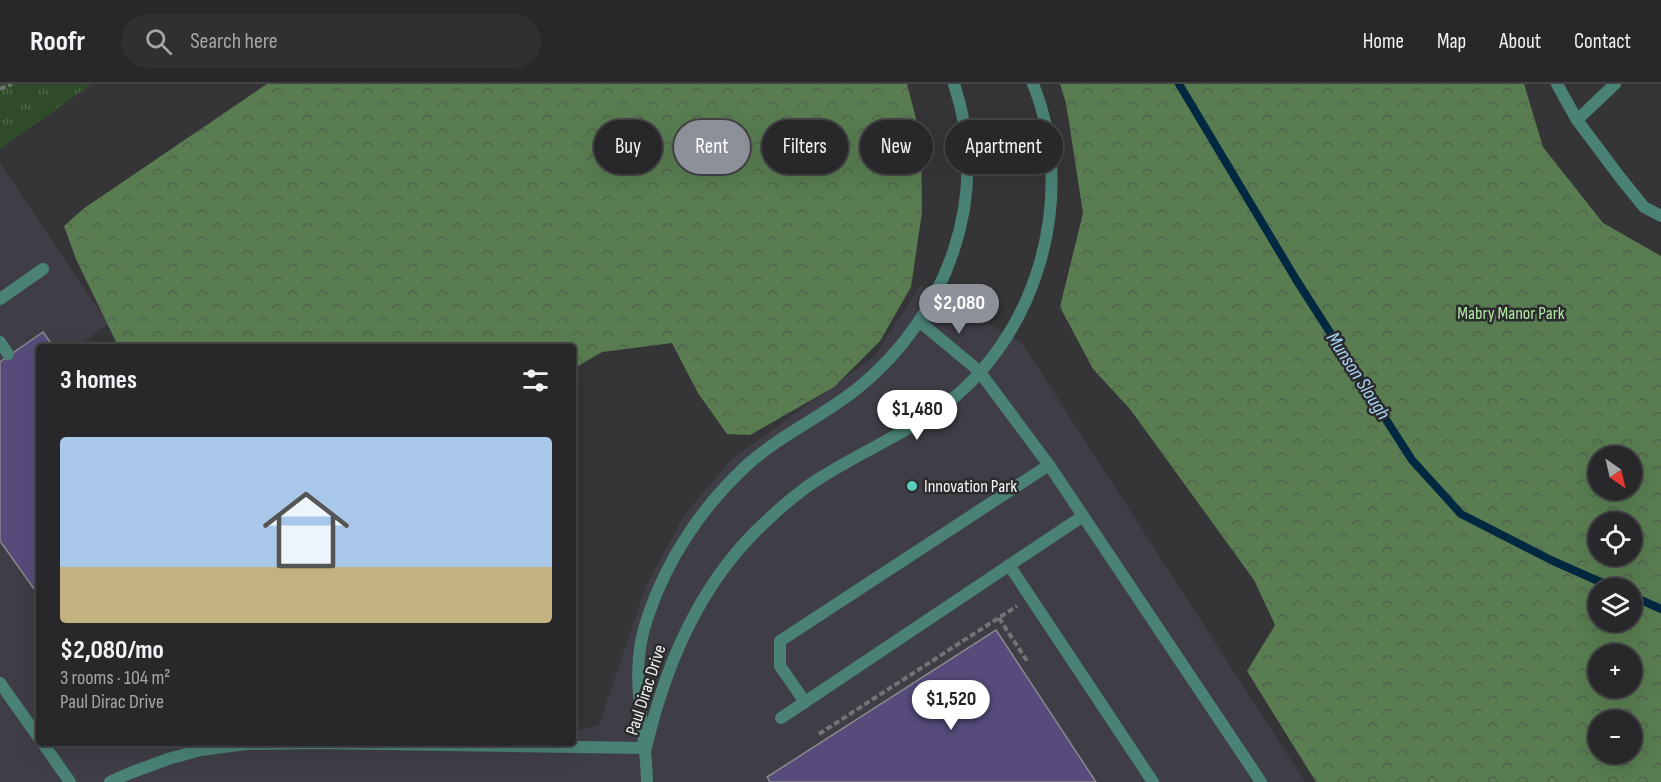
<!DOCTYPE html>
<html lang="en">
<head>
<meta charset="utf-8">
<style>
  body { margin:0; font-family:"Sofia Sans Condensed",sans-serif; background:#303032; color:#f1f3f6; height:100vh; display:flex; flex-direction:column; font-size:22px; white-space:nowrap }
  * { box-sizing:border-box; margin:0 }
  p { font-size:20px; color:#a5a6a8 }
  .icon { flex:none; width:33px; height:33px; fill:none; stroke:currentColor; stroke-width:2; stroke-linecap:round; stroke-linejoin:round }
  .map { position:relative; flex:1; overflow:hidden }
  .side { position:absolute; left:36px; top:260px; width:540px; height:402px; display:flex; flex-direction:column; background:#28282a; border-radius:6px; box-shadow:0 6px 24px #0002,0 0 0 2px #444447 }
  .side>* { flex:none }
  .banner { position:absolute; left:594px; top:36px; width:570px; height:54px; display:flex; gap:12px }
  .needle { width:39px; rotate:146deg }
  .fabs { position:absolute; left:1588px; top:362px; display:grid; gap:12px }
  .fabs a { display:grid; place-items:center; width:54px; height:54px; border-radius:50%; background:#28282a; box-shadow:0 6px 24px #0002,0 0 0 2px #444447; font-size:30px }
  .price { position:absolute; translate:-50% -51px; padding:0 14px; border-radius:21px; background:#fff; color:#222; font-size:20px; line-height:39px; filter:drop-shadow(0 2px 3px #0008) }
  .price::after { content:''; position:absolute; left:50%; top:36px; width:18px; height:14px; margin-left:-9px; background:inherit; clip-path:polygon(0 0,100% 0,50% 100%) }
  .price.current { background:#8c9099; color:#fff }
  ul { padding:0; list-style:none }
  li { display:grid; align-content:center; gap:12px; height:318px; padding:0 24px }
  li span { display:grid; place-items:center; height:186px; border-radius:6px; color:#555 }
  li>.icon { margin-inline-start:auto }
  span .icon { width:108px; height:108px; fill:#fffc; stroke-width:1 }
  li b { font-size:26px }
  h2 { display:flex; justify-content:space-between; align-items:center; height:72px; padding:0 24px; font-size:26px }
  .chip { padding:0 21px; border-radius:27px; background:#28282a; box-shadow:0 6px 24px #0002,0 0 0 2px #444447; font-size:21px; line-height:54px }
  .chip.current { background:#8c9099; color:#fff }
  header { display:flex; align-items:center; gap:36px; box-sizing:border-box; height:84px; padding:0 30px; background:#28282a; border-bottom:2px solid #444447 }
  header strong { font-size:28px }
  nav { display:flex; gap:33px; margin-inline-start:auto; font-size:21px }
  .search { width:420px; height:54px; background:#303032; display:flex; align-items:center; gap:15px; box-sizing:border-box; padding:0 21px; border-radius:33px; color:#a5a6a8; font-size:22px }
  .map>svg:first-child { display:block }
  .built { fill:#3f3e46 }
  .grass { fill:url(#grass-tufts) }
  .forest { fill:url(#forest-crowns); fill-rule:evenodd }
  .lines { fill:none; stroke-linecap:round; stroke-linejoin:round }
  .stream { stroke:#002840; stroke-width:8 }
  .building { fill:#564b7b; stroke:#8a898c; stroke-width:1.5 }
  .path { stroke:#737375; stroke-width:4; stroke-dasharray:6 3; stroke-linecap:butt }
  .service { stroke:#4a8276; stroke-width:12 }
  .minor { stroke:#4a8276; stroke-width:12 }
  .tertiary { stroke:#4a8276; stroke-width:12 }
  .poi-dot { fill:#5acebd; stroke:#2b2b2e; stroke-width:2 }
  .labels { text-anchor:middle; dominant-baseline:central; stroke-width:5; stroke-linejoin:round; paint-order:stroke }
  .park-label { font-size:18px; fill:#b1e8a4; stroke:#2b2b2e }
  .poi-label { font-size:18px; fill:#f4f4f5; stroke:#2b2b2e; text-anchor:start }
  .street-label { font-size:18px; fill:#f4f4f5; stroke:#2b2b2e }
  .water-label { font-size:20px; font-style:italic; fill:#a8d4f5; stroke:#2b2b2e }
</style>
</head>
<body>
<header>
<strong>Roofr</strong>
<div class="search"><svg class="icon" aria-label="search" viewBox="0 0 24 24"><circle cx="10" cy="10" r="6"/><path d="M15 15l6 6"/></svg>Search here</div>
<nav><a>Home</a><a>Map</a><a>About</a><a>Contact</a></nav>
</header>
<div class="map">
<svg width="1661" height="698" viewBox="0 0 1661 698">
  <defs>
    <pattern id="grass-tufts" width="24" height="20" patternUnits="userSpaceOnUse" patternTransform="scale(1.5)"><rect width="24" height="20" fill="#304b29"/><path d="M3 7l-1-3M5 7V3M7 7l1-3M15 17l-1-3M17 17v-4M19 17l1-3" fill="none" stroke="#4f6649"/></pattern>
    <pattern id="forest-crowns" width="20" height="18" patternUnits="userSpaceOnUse" patternTransform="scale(1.5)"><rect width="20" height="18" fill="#597d51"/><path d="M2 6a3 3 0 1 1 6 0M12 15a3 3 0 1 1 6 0" fill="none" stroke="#51634e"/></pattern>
  </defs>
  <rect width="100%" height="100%" fill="#353538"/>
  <path class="built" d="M0 79 108 240 79 262H39V658H573V648L599 641 646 501 685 430 732 375 875 272 921 201 1022 259 1305 698H0Z"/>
  <path class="grass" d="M0 0H92L0 65Z"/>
  <g class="forest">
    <path d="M267 0H907L921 54 922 128 911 203 880 257 834 303 750 351 727 350 698 309 672 259 602 268 573 285V262H118L76 175 64 142 83 125Z"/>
    <path d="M1060 0H1524L1543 63 1603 139 1661 172V698H1316L1247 587 1275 541 1254 496 1130 325 1093 285 1060 223 1083 129 1066 19ZM1599 372H1632V405H1599ZM1599 438H1632V471H1599ZM1599 504H1632V537H1599ZM1599 570H1632V603H1599ZM1599 636H1632V669H1599Z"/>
  </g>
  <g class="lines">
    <g class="stream">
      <path d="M1179 0 1297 197 1412 376 1461 430 1553 477 1614 504"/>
      <path d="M1632 512 1661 525"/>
    </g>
  </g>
  <g class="building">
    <path d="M43 248 53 262H39V512L0 457V278Z"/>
    <path d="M996 546 1096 698H770L767 693Z"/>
  </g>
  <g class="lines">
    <g class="path">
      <path d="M0 5 12 0"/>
      <path d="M999 534 1027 577"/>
      <path d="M819 650 1017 522"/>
    </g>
    <g class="service">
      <path d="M0 215 43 185"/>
      <path d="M0 258 8 270"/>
      <path d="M979 287 1049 381 1261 698"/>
      <path d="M1009 481 1153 698"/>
      <path d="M0 599 39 654"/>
      <path d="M805 618 780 582V557L1049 381"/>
      <path d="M781 634 1083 432"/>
      <path d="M42 658 70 698"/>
    </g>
    <g class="minor">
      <path d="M1557 0 1577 36 1619 92 1644 123 1661 132"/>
      <path d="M1577 36 1615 0"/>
    </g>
    <g class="tertiary">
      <path d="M920 238 979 287"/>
      <path d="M646 664C664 586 695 510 752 451 773 430 799 406 825 391 861 369 900 351 935 328 1037 258 1079 113 1033 0"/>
      <path d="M110 698 130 689 168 675 201 666 246 660 317 659 646 664"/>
      <path d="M647 698C646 640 627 590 648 532 667 475 702 423 746 382 780 351 822 333 858 304 947 232 992 111 954 0"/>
    </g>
  </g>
  <circle class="poi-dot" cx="912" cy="402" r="6"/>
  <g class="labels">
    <g class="park-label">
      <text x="1511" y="229">Mabry Manor Park</text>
    </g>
    <g class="poi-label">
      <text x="924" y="402">Innovation Park</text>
    </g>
    <g class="street-label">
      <text transform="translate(646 606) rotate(-72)">Paul Dirac Drive</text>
    </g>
    <g class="water-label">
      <text transform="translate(1358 292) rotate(57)">Munson Slough</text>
    </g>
  </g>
</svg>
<div class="fabs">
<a><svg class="needle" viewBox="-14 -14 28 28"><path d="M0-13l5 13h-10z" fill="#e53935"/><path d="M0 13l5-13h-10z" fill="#a5a6a8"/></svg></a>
<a><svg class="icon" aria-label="locate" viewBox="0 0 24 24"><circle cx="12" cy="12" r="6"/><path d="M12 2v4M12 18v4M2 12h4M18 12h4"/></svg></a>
<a><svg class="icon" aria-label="layers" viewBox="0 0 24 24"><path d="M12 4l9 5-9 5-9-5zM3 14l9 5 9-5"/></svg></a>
<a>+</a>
<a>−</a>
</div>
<b class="price current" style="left:959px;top:251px">$2,080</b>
<b class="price" style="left:917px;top:357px">$1,480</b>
<b class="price" style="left:951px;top:647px">$1,520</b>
<div class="banner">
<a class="chip">Buy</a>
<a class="chip current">Rent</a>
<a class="chip">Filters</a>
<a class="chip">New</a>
<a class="chip">Apartment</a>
</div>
<section class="side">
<h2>3 homes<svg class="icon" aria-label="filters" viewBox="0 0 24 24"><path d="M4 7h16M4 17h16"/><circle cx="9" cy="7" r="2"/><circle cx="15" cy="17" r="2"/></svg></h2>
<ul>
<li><span style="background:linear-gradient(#a9c7e8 70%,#c2b280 0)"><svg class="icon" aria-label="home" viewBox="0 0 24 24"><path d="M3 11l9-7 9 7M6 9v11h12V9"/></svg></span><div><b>$2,080/mo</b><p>3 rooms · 104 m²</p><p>Paul Dirac Drive</p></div></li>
</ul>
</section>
</div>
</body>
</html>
